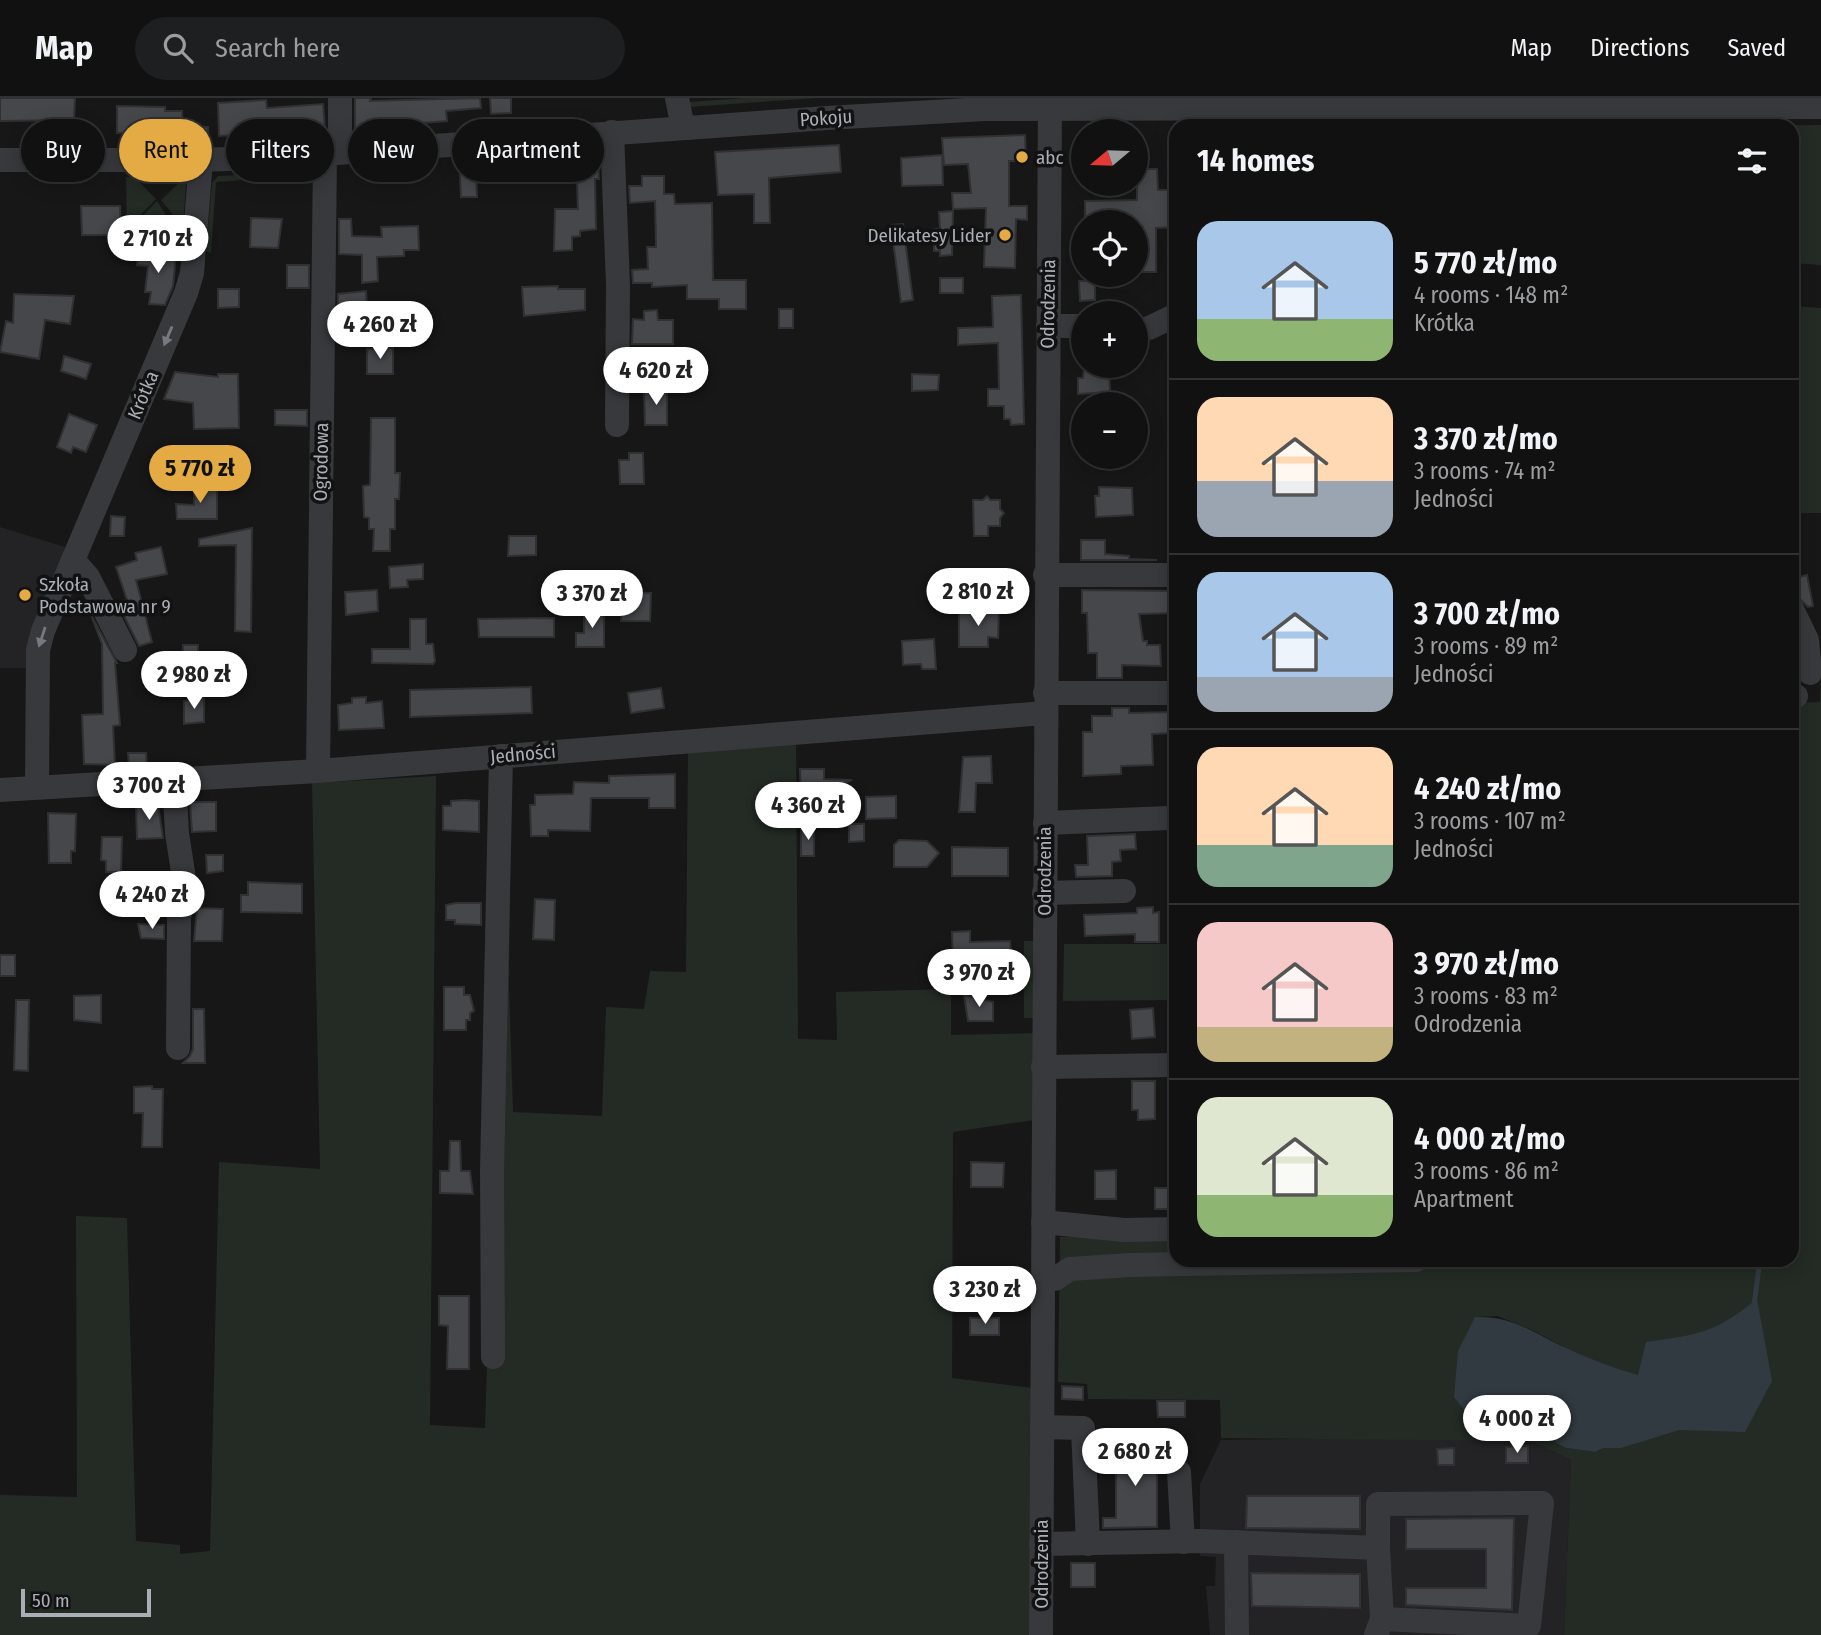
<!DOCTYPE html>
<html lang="en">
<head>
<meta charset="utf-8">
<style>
  body { margin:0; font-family:"Fira Sans Condensed",sans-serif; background:#1e1f20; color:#f1f3f6; height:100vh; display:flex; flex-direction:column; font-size:26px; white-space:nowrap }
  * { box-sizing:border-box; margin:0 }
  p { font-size:23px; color:#9c9d9f }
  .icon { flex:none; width:38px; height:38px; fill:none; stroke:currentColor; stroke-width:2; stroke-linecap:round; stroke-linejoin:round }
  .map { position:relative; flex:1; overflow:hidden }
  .sheet { position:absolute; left:1169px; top:21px; width:630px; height:1148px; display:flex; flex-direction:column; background:#111112; border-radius:21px; box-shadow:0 4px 18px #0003,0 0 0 2px #303132 }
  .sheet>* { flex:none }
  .top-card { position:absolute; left:21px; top:21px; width:665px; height:63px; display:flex; gap:14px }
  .needle { width:46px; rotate:251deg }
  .controls { position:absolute; left:1071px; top:21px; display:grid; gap:14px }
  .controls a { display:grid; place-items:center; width:77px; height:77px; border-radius:50%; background:#111112; box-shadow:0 4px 18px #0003,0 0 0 2px #303132; font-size:35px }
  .scale { position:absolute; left:21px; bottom:18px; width:130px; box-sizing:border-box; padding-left:7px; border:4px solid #aaaeb7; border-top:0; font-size:19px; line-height:24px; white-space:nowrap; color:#aaaeb7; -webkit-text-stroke:5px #121213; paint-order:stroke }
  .price { position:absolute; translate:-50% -60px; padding:0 16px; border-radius:24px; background:#fff; color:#222; font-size:23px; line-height:46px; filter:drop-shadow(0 2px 4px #0008) }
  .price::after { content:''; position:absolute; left:50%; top:42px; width:21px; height:16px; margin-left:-10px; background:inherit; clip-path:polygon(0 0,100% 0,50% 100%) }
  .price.on { background:#e4aa43; color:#111 }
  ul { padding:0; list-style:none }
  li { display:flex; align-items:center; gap:21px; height:175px; padding:0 28px }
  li+li { border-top:2px solid #303132 }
  li span { display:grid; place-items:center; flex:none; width:196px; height:140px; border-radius:21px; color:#555 }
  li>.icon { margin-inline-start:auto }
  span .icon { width:84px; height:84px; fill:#fffc; stroke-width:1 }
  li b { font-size:30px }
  h2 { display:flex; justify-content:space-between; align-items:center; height:84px; padding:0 28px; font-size:30px }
  .tag { padding:0 24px; border-radius:32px; background:#111112; box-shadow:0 4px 18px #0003,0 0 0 2px #303132; font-size:24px; line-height:63px }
  .tag.on { background:#e4aa43; color:#111 }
  header { display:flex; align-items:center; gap:42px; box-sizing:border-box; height:98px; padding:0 35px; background:#111112; border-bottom:2px solid #303132 }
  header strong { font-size:33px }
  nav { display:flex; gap:38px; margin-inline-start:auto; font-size:24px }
  .search { width:490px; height:63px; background:#1e1f20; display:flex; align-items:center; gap:18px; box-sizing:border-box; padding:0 24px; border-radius:38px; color:#9c9d9f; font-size:26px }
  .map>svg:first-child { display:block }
  .built { fill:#232325 }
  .green { fill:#232b24; fill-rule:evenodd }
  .water { fill:#313a40 }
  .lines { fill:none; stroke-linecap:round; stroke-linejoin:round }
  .stream { stroke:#313a40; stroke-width:5 }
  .building { fill:#46474b; stroke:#313134; stroke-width:2 }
  .minor { stroke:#38393d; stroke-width:24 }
  .oneway { fill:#777980 }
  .poi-dot { fill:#e4aa43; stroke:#121213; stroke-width:2.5 }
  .labels { text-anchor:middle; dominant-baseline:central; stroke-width:7; stroke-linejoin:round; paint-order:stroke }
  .street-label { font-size:19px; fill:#aaaeb7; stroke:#121213 }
  .poi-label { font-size:19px; fill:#aaaeb7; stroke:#121213; text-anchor:start }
</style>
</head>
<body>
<header>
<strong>Map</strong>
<div class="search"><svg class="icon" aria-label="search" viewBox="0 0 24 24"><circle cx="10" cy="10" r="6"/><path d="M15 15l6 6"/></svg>Search here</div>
<nav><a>Map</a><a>Directions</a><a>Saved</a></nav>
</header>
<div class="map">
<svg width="1821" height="1537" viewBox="0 0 1821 1537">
  <rect width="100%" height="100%" fill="#171718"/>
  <g class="built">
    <path d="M0 429 68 450 32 570H0Z"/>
    <path d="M1368 1340 1530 1343 1571 1362 1564 1537H1210L1206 1488H1215L1216 1459 1200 1458V1386L1221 1342Z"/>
  </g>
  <g class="green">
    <path d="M744 0H817L689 9V4Z"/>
    <path d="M1821 27V167L1792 165V28H1704Z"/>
    <path d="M322 73 320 77 216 84 211 155 206 153 212 85 218 78Z"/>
    <path d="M126 79H134L156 101 127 131Z"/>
    <path d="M183 81 186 87 183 129 161 102Z"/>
    <path d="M157 103 178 136 128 139 127 134Z"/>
    <path d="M1792 208 1821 210V415H1792Z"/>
    <path d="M1821 578V1537H1564L1571 1362 1530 1343 1221 1340 1220 1302 1088 1301 1087 1286 1058 1284 1060 1139H1176V1162H1792V605L1820 604ZM1497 1218 1532 1232 1564 1249 1604 1350 1595 1354 1566 1350 1547 1340 1522 1335 1498 1308 1489 1309 1476 1219Z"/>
    <path d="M796 644 798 941 837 942 836 894 951 891V937L1034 935V1022L953 1034 952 1280 1033 1290 1031 1537H0V1397L77 1399 76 1118 127 1120 136 1443 180 1447V1456L210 1453 219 1064 320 1071 312 685 436 678 430 1327 485 1330 506 667 511 670 509 889 513 1014 602 1018 606 909 644 911 650 873 686 874 688 655Z"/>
    <rect x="1024" y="843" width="12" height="77"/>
    <path d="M1064 846H1176V902L1063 903Z"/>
  </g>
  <path class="water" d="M1757 1201 1772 1283 1745 1334 1679 1332 1621 1350H1604L1595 1354 1566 1350 1547 1340 1522 1335 1498 1308 1489 1309 1481 1323H1473L1454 1299 1458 1253 1475 1219C1514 1218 1533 1235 1566 1250 1590 1261 1613 1270 1638 1277L1646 1244C1698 1237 1715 1235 1757 1201Z"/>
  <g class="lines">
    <path class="stream" d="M1754 1207 1760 1162"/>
  </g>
  <g class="building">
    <path d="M0 0H75L74 22 0 23Z"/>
    <path d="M355 0H371L370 3 480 0 481 10 446 13 447 23 355 30Z"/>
    <path d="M490 0H511V15L491 16Z"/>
    <path d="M266 2 267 10 323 6 325 31 219 38 218 5Z"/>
    <path d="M117 8 165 9V13H182L183 28 208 29V43L155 42V34L117 35Z"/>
    <path d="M1025 37 1026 63H1009V108H1027V122L1016 121 1015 170 984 169 986 110 953 111 952 95H971L968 66 944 67 942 40Z"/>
    <path d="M839 47 841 74 769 80 770 125H754V96L718 97 715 54Z"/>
    <path d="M942 57 943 87 902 88 901 60Z"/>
    <path d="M576 59H598L599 81H595L596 131 580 133V138L572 139V152L554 153 555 111H578Z"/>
    <path d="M1137 71H1157L1158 92H1171V116H1176V129L1156 130V174H1140L1139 139H1136V123L1085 124V103L1137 102Z"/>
    <path d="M460 77H476L477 99H461Z"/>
    <path d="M642 78H664V96H674L675 106 712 105 713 182H746V211H719V201H687V187L652 189V185H633L632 172 648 171 647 149H656L655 103 630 105 629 88H642Z"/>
    <path d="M81 108H120L121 137H82Z"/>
    <path d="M953 113 952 157 940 158V153H934V131H940L939 114Z"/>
    <path d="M251 120 282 121 278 150 250 149Z"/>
    <path d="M339 121H351L352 138 382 139 381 129 418 128 419 152H404V158L377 159 378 183 362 185V157L339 156Z"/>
    <path d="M903 126 913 202 901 204 891 127Z"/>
    <path d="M138 152 176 156 173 188 165 207 149 206 151 194H145L148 168 137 167Z"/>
    <rect x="287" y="167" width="22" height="23"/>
    <rect x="940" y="180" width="23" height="15"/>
    <path d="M1079 183H1095V202L1080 203Z"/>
    <path d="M558 188V191H585V212L524 218 522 189Z"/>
    <path d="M218 191H239V209L218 210Z"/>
    <path d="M366 193 367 211 338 213V196Z"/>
    <path d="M14 196 74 198 70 226 45 222 39 261 0 254 6 223 13 225Z"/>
    <path d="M1021 197 1024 326 1011 327 1010 321H1004V308H988V291H999L998 245 958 247V230L993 229 992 198Z"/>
    <rect x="779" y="211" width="14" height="19"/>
    <path d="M657 212 658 222H673V246H632L633 221 644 222V213Z"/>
    <path d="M393 250V276H367V251Z"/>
    <path d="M64 258 91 266 86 281 61 273Z"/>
    <path d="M1109 269 1110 294 1078 296V280H1083L1084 271Z"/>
    <path d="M175 274 218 279V276H238L239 330 194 331 193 305 164 301Z"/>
    <path d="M912 276 939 277 938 292 912 293Z"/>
    <path d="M644 292H667V327H645Z"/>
    <path d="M275 312H307V328L275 327Z"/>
    <path d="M69 316 97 327 86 354 73 349 71 355 57 349Z"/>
    <path d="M371 320H395V375H400L399 401H395V431H390V453H373L374 431H369V420L364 419 363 388 370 387Z"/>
    <path d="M629 355H643L644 386H620L619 362H629Z"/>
    <path d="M194 389H217V421H177L176 406 194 407Z"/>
    <path d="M1099 389 1132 390 1133 417 1096 419 1095 398H1099Z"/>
    <path d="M987 398 990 402H1000V411L1004 415 1000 420V428H988V438H974L973 402H983Z"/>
    <path d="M111 418 125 419 124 438H110Z"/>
    <path d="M252 430 251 534 235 533 236 447 199 448V441Z"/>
    <path d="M509 438H536V457L508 458Z"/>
    <path d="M1081 442H1105V456L1129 458V461L1157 462H1081Z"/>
    <path d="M161 449 167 476 136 482 152 544 139 548 117 504 127 502 116 469 137 462 135 455Z"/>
    <path d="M423 466V481L407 482 408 489 390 490 389 469Z"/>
    <path d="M1807 477 1813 508 1808 509 1796 497 1792 481Z"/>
    <path d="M377 492 378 513 346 517 345 494Z"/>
    <path d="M1082 492 1176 493V515L1139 516 1143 543H1147V547H1160L1161 568 1122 567V580H1097V555H1088L1087 515H1082Z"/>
    <path d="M621 494 651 495 650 523H621Z"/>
    <path d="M584 512H604V549H576V535H584Z"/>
    <path d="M982 512H999L998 540 988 539V549H959V515Z"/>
    <path d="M91 517 117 565H115L120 627 113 628 115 667 84 666 82 617 103 616 102 546Z"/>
    <path d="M554 520V539H479L478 521Z"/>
    <path d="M410 521H426V546H433L435 563 433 566 372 565V551H410Z"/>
    <path d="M934 541 936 571H922L921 566 903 567 902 543Z"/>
    <rect x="183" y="547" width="15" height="16"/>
    <path d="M531 589 532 615 410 619V592Z"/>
    <path d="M661 590 664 610 631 615 628 595Z"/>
    <path d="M366 599V605L382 603 384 630 339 632 338 607 352 605V600Z"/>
    <path d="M204 600V624L184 626V603Z"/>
    <path d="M1112 610H1129V615L1174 614 1175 635 1152 636 1153 667 1121 668V676L1083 678V634H1092V618H1112Z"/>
    <path d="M128 655H146L147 668 129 669Z"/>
    <path d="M991 658 992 685H976L975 714H959L963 659Z"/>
    <path d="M800 671H824V681L852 682 824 693V702H801Z"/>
    <path d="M675 676V710H649V700H591L590 733 548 732V738H531L530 707H535V697L573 696 574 684 609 685V678Z"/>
    <path d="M896 698V720L866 721V699Z"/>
    <path d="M465 702 479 703V734L443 732V708H451V703Z"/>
    <path d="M190 704H216V733L192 734Z"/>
    <path d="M158 707 163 740 137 741 136 708Z"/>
    <path d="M48 715 76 716 75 753H71V765H49Z"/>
    <path d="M849 726H864V743L849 744Z"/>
    <rect x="801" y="730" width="13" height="28"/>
    <path d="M1135 736 1136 751 1120 752 1121 763 1112 764V778L1076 779 1075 767H1088L1087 738Z"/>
    <path d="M102 739H122L121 774H106V763L101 762Z"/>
    <path d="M899 742 927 743 939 755 927 769H894V747Z"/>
    <path d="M952 749 1008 750V778H952Z"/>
    <path d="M206 757H223V773L207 775Z"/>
    <path d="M126 775H143L145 802H132Z"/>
    <path d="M248 784 302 786V815L241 814V797H248Z"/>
    <path d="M535 801 555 802 554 842 533 841Z"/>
    <path d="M456 805H481V827L455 826V822H446V807Z"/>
    <path d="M1153 809V815L1159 814V844H1135V836L1085 838 1084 817 1137 815V810Z"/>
    <path d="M197 810 223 811 222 843H194Z"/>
    <path d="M138 826 164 827V841L141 840Z"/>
    <path d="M970 833V844L1010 843 1013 880 989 881 988 860 953 862 952 834Z"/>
    <rect x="0" y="857" width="15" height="21"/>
    <path d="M444 889H464V897H470L474 913 470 915V922H466V932H444Z"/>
    <path d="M101 897V925L74 922V898Z"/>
    <path d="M964 897 993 904V923H968Z"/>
    <path d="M16 902H29L28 973 14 972Z"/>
    <path d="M1153 910 1155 939 1132 941 1130 912Z"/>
    <path d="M193 911H204L205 965H183L190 958 193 951Z"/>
    <path d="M1132 983H1155V1021L1138 1022V1012H1132Z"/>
    <path d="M152 988V991H163L162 1049H142L143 1015H134V989Z"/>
    <path d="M450 1043H460L461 1073H470L473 1096 440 1095V1073H449Z"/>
    <path d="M971 1064 1004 1065 1003 1089H971Z"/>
    <path d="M1116 1072V1101H1095V1073Z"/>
    <rect x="1155" y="1090" width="20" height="21"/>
    <path d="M439 1198H469V1271H447L448 1228 439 1227Z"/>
    <rect x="970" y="1220" width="29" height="17"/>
    <path d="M1062 1288 1083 1289V1302L1062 1301Z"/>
    <path d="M1157 1303H1185V1319H1158Z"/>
    <path d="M1116 1347H1157V1429L1103 1430V1420H1116Z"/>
    <path d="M1528 1348V1365H1506V1349Z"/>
    <path d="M1454 1350V1367H1438L1437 1351Z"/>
    <path d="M1247 1398H1360V1431L1246 1430Z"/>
    <path d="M1514 1420 1512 1512 1406 1507V1490H1486V1451H1406V1421Z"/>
    <rect x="1071" y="1465" width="24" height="24"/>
    <path d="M1251 1475 1360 1476V1510L1252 1508Z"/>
  </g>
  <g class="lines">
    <g class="minor">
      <path d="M340 0V54"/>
      <path d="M677 0 683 30"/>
      <path d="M612 34 618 187 617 327"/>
      <path d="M0 62H201L280 59 827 20 985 11 1821 9"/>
      <path d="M1048 228H1083"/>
      <path d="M1136 232 1149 230 1176 217"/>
      <path d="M73 462 88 479 125 552"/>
      <path d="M1045 477H1176"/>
      <path d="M1792 511 1807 542 1810 575"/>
      <path d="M1045 595H1176"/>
      <path d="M1792 598H1796"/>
      <path d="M318 673 325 55"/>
      <path d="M174 681 177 735 186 794 179 819 178 950"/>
      <path d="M37 689 38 552 43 533 186 195 192 175 201 62"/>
      <path d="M0 692 318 673 1045 615"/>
      <path d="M1045 725 1169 720"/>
      <path d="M1044 795 1124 793"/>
      <path d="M1043 969 1176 967"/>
      <path d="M1043 1124 1124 1132 1176 1131"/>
      <path d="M1042 1183 1055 1181 1070 1171 1130 1167 1416 1162"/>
      <path d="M493 1259 492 1073 501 658"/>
      <path d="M1042 1329 1083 1330 1088 1446"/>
      <path d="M1179 1374 1183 1444"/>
      <path d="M1236 1444 1237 1537"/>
      <path d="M1041 1446 1201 1443 1378 1450V1406L1542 1405 1529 1528 1382 1521 1376 1537"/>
      <path d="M1378 1450 1382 1521"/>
      <path d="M1041 1537 1050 0"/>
    </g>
  </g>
  <defs><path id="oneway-solid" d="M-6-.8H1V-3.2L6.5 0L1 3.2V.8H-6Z" transform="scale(1.75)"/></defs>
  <g class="oneway">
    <use href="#oneway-solid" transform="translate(168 238) rotate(113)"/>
    <use href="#oneway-solid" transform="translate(42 539) rotate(108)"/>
  </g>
  <g class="poi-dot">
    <circle cx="1022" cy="59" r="7"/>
    <circle cx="1005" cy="137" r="7"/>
    <circle cx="25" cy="497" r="7"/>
  </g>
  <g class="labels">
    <g class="street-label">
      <text transform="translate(826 20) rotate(-4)">Pokoju</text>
      <text transform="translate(1048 206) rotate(-89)">Odrodzenia</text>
      <text transform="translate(143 297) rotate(-67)">Krótka</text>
      <text transform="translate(321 364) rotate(-89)">Ogrodowa</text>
      <text transform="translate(523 656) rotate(-5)">Jedności</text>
      <text transform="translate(1044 773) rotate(-90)">Odrodzenia</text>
      <text transform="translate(1041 1466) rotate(-90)">Odrodzenia</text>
    </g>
    <g class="poi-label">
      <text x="1036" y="59">abc</text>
      <text x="991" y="137" text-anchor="end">Delikatesy Lider</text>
      <text x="39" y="486">Szkoła<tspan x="39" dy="22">Podstawowa nr 9</tspan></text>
    </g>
  </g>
</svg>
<div class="controls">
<a><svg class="needle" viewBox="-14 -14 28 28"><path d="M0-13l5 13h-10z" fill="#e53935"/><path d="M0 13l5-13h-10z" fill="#9c9d9f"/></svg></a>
<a><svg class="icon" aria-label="locate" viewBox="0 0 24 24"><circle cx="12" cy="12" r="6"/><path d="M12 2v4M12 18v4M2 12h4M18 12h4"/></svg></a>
<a>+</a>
<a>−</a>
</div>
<div class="scale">50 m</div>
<b class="price" style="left:158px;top:177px">2 710 zł</b>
<b class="price" style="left:380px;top:263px">4 260 zł</b>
<b class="price" style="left:656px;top:309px">4 620 zł</b>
<b class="price on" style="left:200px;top:407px">5 770 zł</b>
<b class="price" style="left:978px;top:530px">2 810 zł</b>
<b class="price" style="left:592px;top:532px">3 370 zł</b>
<b class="price" style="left:194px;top:613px">2 980 zł</b>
<b class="price" style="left:149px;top:724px">3 700 zł</b>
<b class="price" style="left:808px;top:744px">4 360 zł</b>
<b class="price" style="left:152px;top:833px">4 240 zł</b>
<b class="price" style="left:979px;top:911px">3 970 zł</b>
<b class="price" style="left:985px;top:1228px">3 230 zł</b>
<b class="price" style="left:1517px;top:1357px">4 000 zł</b>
<b class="price" style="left:1135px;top:1390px">2 680 zł</b>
<div class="top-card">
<a class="tag">Buy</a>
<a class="tag on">Rent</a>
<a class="tag">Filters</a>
<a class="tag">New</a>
<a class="tag">Apartment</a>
</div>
<section class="sheet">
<h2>14 homes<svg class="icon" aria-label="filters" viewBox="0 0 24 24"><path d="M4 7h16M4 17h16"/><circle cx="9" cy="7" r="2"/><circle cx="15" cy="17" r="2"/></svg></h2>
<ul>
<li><span style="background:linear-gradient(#a9c7e8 70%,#8fb573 0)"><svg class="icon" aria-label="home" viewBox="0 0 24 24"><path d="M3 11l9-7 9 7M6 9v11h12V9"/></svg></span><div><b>5 770 zł/mo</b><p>4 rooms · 148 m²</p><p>Krótka</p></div></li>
<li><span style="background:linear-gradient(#ffd9b3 60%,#9aa5b1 0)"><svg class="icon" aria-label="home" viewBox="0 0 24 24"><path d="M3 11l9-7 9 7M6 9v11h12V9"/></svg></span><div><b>3 370 zł/mo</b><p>3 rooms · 74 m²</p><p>Jedności</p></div></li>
<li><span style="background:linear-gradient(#a9c7e8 75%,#9aa5b1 0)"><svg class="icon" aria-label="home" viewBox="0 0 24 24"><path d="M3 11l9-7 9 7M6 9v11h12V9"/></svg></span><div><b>3 700 zł/mo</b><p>3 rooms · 89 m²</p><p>Jedności</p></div></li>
<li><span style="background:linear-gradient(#ffd9b3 70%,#7fa58c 0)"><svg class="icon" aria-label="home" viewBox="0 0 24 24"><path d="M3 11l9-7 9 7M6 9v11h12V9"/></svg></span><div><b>4 240 zł/mo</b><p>3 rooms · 107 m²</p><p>Jedności</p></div></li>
<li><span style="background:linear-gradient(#f6c9c9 75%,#c2b280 0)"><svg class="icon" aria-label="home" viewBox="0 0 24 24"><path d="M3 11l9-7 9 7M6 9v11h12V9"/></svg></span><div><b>3 970 zł/mo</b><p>3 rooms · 83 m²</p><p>Odrodzenia</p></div></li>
<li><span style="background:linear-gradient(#dfe7d0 70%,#8fb573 0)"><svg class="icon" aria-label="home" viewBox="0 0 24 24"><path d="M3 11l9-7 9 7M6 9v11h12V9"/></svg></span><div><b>4 000 zł/mo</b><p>3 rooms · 86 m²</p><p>Apartment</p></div></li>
</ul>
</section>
</div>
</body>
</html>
